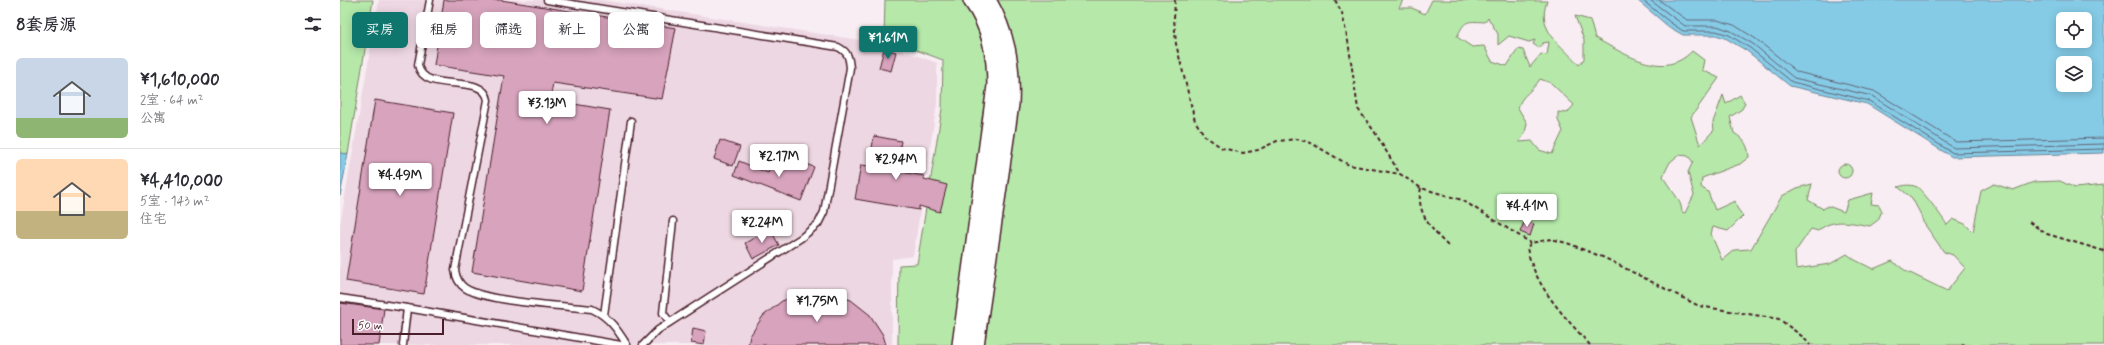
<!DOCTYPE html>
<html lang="zh">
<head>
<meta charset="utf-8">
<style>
  body { margin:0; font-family:Mynerve,"LXGW WenKai TC",sans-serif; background:#f7f7f7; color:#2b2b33; height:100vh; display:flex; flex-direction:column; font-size:15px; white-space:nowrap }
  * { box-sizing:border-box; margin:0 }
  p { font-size:13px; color:#7c7c81 }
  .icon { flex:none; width:22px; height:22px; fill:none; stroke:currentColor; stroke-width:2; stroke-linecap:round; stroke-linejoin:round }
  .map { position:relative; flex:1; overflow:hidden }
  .sheet { display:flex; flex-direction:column; background:#fff; width:340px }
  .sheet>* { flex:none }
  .top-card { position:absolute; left:12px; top:12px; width:380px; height:36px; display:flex; gap:8px }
  .fabs { position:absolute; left:1716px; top:12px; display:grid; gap:8px }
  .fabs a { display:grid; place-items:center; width:36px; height:36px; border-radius:6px; background:#fff; box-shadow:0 2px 10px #0003; font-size:20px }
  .scale { position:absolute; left:12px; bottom:10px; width:92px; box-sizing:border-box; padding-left:4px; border:2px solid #4a1f2b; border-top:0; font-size:11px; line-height:14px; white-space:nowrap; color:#4a1f2b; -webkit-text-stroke:3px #fff; paint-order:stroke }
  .price { position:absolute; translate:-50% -34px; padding:0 9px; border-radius:4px; background:#fff; color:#222; font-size:13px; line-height:26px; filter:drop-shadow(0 1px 2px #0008) }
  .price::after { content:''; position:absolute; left:50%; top:24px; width:12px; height:9px; margin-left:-6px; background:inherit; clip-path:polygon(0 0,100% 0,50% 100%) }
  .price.on { background:#0f766e; color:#fff }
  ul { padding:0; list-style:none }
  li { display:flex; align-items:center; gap:12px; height:100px; padding:0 16px }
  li+li { border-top:1px solid #e1e1e2 }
  li span { display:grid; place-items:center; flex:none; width:112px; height:80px; border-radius:6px; color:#555 }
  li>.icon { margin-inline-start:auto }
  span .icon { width:48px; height:48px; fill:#fffc; stroke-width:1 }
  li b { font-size:17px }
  h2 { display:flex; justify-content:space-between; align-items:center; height:48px; padding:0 16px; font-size:17px }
  .tag { padding:0 14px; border-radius:6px; background:#fff; box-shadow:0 2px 10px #0003; font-size:14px; line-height:36px }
  .tag.on { background:#0f766e; color:#fff }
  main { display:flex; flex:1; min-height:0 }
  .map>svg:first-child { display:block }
  .built { fill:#edd7e2 }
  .green { fill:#b5e8a9; stroke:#80846a; fill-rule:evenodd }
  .water { fill:#85cbe6; stroke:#6d869b; fill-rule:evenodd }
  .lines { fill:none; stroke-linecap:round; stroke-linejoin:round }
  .shore { stroke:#626476; stroke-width:1 }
  .building { fill:#d7a3bd; stroke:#4a1f2b }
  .lane-casing { stroke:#4a1f2b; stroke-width:9 }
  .secondary-casing { stroke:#4a1f2b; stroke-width:20 }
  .path { stroke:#4a1f2b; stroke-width:2; stroke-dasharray:4 3; stroke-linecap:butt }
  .lane { stroke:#fff; stroke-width:6 }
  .secondary { stroke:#fff; stroke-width:17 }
</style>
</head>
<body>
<main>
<section class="sheet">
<h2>8套房源<svg class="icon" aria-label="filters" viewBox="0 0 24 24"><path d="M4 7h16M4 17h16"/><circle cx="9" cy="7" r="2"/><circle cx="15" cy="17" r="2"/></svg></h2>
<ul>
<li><span style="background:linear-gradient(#c9d6e8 75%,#8fb573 0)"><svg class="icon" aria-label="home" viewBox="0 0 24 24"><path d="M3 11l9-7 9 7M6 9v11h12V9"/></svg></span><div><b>¥1,610,000</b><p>2室 · 64 m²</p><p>公寓</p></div></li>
<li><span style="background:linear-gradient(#ffd9b3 65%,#c2b280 0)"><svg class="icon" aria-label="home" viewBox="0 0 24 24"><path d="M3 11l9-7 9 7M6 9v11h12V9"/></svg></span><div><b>¥4,410,000</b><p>5室 · 143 m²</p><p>住宅</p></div></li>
</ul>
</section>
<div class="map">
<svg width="1764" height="345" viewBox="0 0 1764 345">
  <rect width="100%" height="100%" fill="#f7edf2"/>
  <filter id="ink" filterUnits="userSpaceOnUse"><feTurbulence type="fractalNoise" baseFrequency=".025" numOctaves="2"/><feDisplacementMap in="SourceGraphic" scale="8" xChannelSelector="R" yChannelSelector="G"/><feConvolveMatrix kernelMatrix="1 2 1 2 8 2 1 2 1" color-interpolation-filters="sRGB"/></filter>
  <g filter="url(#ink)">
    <path class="built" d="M39 0H261L545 44 597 63V103L573 256 552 259V345H0V225Z"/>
    <g class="green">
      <path d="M0 0H33L8 154 0 153Z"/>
      <path d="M545 0H1063L1059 8H1072L1085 14 1092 0 1207 1C1196 31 1221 44 1239 65L1244 59V40L1235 16 1250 20 1255 38C1285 54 1324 81 1352 51L1364 60 1362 70 1379 78 1351 117 1360 145 1374 130 1373 122 1383 95 1386 104 1400 95 1405 103 1402 109 1390 117 1394 133C1404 139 1408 145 1409 157L1400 164 1362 178 1361 187 1368 192 1375 210 1395 201 1397 208 1403 216 1388 231 1373 227 1371 234 1382 260 1394 250 1411 249 1442 196 1457 188 1472 184 1468 200 1483 209 1488 206 1504 212 1508 200 1533 193 1531 204 1539 205 1542 211 1538 220 1530 226C1512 223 1493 217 1478 231L1471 229 1455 252 1456 269 1490 264 1507 254 1515 260 1533 269 1552 261 1566 271 1607 291 1625 268 1613 255 1604 252 1583 222 1581 215 1572 198 1558 187C1565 185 1570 184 1577 187 1583 191 1603 218 1607 225L1613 219 1625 224 1633 232 1641 191 1654 184 1673 190 1694 182 1720 181 1735 188 1764 185V345H558L559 265 577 264 602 109 603 60 544 38ZM1148 18 1158 34V45L1169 36 1189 42 1195 40 1193 44 1199 48 1203 43 1209 42 1207 55 1201 54 1190 67 1183 50 1178 49 1167 66 1152 61 1144 46 1132 47 1117 37C1125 20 1126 21 1145 22ZM1200 79 1211 83 1234 105 1227 113 1218 112V120L1223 131 1212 154 1199 150 1192 141 1179 142 1185 133 1187 123 1178 108C1181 95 1193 91 1200 79ZM1339 155 1348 156 1353 162 1348 172 1354 195 1345 213 1342 212C1342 199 1328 188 1323 176L1330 162Z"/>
      <circle cx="1505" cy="171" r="7"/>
    </g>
    <g class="water">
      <path d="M1297 0H1764V153L1612 157 1527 104 1450 86 1407 51 1387 39 1376 35H1343L1329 27ZM1723 19H1745V41H1723ZM1723 63H1745V85H1723Z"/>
      <path d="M0 153 8 154 0 196Z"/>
    </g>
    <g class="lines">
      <g class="shore">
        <path d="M1302 0 1331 23 1343 31H1376L1389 35 1410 48 1452 82 1529 101 1613 153 1764 149"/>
        <path d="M1310 0 1345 26H1377L1391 31 1413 44 1454 78 1532 96 1614 148 1764 144"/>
        <path d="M1319 0 1347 20H1377L1394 25 1416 39 1457 72 1534 91 1616 142 1764 138"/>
      </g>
    </g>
    <g class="building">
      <path d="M104 0H161L336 28 322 99 213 83 210 100 270 110 242 291 132 272 164 76 94 65Z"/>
      <path d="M544 49 556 52 551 71 539 68Z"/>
      <path d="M35 100 113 113 84 294 6 281Z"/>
      <path d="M534 136 561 141 556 171 584 176V179L607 185 600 212 579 206V210L515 199 521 165 529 166Z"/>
      <path d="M380 140 400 147 393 166 374 159Z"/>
      <path d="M452 159 474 167 461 201 394 175 399 161 428 173 432 162 448 169Z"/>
      <path d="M1185 220 1194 224 1190 236 1180 232Z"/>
      <path d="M430 229 439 245 413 259 405 243Z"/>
      <path d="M464 293H488L511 300 530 315 543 335 546 345H408L410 336 423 316 442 301Z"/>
      <path d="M0 303 44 309 39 345H0Z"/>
      <path d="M353 328 366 331 364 345 351 343Z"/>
    </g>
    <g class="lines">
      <defs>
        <g id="lane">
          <path d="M90 0 78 65C84 96 143 71 148 100L115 270C116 277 119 284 125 288 146 302 224 306 252 309 269 317 277 329 287 345"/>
          <path d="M207 0 498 47C508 52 509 57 510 68L484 212 478 224 461 238 318 330 303 345"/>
          <path d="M0 298 67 308"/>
          <path d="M264 315 291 121"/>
          <path d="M330 322 323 313 333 221"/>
          <path d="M63 345 67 308 281 345"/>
        </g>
        <g id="secondary">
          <path d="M621 345 656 86C656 54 651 26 632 0"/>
          <path d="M635 345 670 104C672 65 666 33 647 0"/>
        </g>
      </defs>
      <use href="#lane" class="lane-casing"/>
      <use href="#secondary" class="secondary-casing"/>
      <g class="path">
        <path d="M835 0 834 18 836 44 855 121 865 136 882 148 903 153 918 150 937 141 958 139 971 143 1009 165 1060 174"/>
        <path d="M995 0 1002 13 1008 41 1018 109 1034 131 1060 174 1081 188 1122 200 1191 243"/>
        <path d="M1081 188C1075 213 1093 231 1109 247"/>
        <path d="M1689 222 1707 234 1764 251"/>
        <path d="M1622 344 1625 345"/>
        <path d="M1250 345C1224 316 1195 287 1187 248L1191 243 1211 239 1227 243 1265 258 1359 306 1439 319 1463 337 1470 345"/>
      </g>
      <use href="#lane" class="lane"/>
      <use href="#secondary" class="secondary"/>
    </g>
  </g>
</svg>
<div class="fabs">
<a><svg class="icon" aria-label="locate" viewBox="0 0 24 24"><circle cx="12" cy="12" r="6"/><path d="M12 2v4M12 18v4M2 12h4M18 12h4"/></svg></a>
<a><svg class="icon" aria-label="layers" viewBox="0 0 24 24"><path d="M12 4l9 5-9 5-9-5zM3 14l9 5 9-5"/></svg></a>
</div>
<div class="scale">50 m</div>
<b class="price on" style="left:548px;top:60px">¥1.61M</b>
<b class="price" style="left:207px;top:125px">¥3.13M</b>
<b class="price" style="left:439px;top:178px">¥2.17M</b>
<b class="price" style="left:556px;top:181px">¥2.94M</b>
<b class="price" style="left:60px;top:197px">¥4.49M</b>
<b class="price" style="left:1187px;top:228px">¥4.41M</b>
<b class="price" style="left:422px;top:244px">¥2.24M</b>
<b class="price" style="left:477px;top:323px">¥1.75M</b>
<div class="top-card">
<a class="tag on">买房</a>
<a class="tag">租房</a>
<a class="tag">筛选</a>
<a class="tag">新上</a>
<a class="tag">公寓</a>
</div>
</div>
</main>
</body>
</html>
